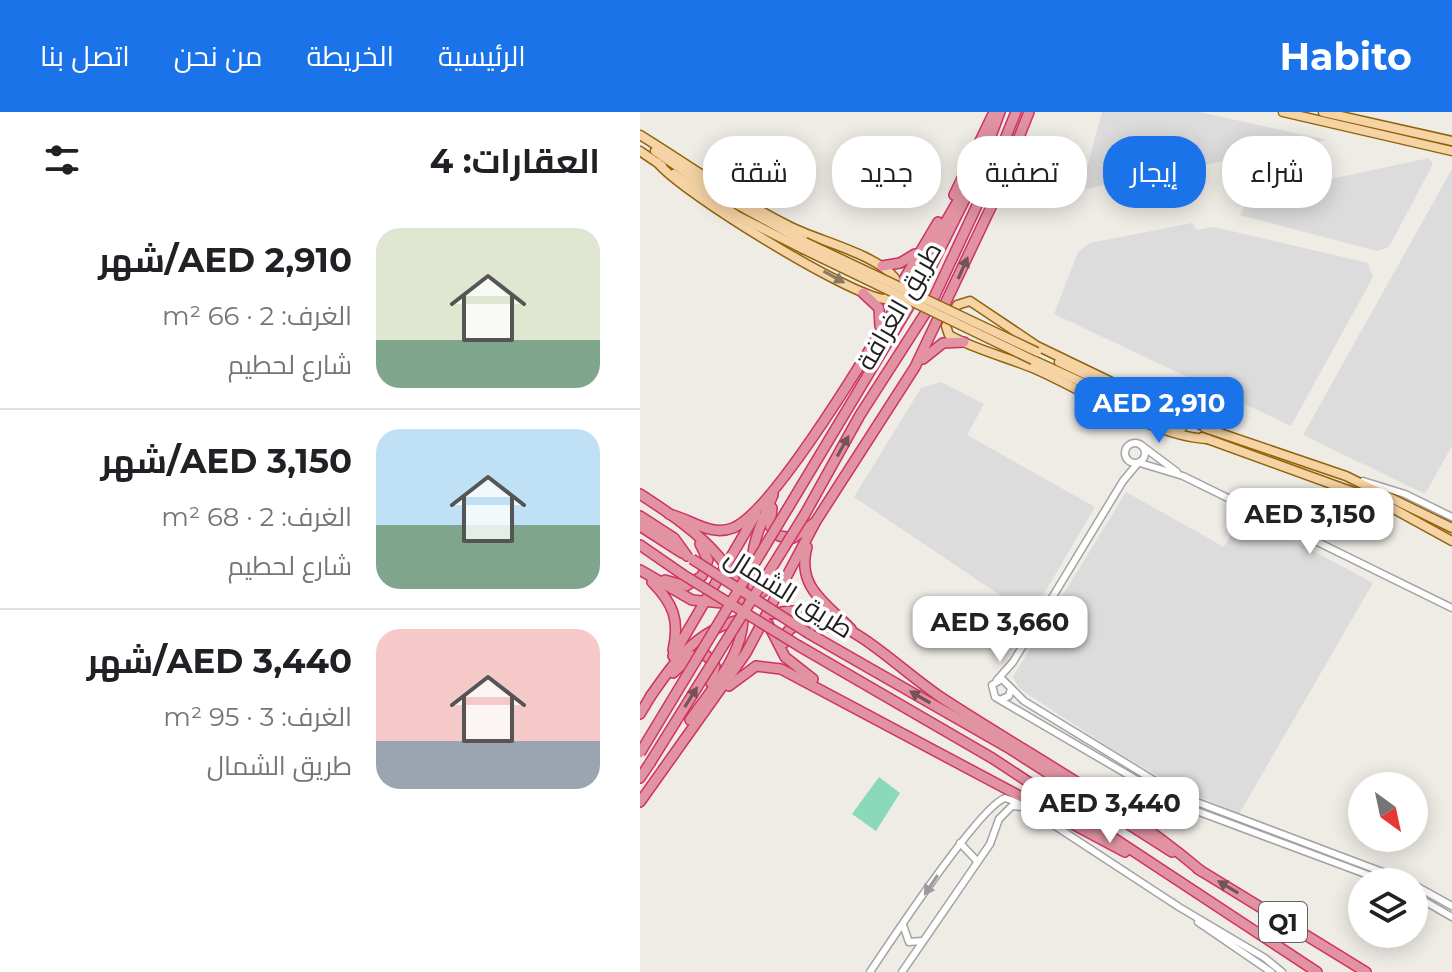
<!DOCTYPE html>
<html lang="ar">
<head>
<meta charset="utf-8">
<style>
  body { margin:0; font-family:Montserrat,Cairo,sans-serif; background:#f2f2f2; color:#202124; direction:rtl; height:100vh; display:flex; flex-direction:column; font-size:30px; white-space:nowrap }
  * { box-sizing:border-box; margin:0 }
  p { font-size:26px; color:#757577 }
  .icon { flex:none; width:44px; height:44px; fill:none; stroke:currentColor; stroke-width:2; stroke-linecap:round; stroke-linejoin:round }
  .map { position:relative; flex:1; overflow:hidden; direction:ltr }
  .sheet { display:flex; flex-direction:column; background:#fff; width:640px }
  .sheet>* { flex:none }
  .hud { position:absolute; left:24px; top:24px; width:668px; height:72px; direction:rtl; display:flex; gap:16px }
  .needle { width:52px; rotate:147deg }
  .buttons { position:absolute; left:708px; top:660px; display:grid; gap:16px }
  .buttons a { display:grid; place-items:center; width:80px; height:80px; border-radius:50%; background:#fff; box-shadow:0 4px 20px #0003; font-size:40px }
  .price { position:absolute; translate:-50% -68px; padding:0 18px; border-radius:16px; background:#fff; color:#222; font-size:26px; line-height:52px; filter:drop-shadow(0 2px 4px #0008) }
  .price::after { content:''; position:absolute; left:50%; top:48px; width:24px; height:18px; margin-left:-12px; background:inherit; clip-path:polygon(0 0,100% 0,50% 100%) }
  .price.active { background:#1a73e8; color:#fff }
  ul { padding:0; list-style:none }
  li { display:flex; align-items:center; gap:24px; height:200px; padding:0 40px }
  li+li { border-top:2px solid #e0e0e0 }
  li span { display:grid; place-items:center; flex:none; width:224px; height:160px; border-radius:24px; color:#555 }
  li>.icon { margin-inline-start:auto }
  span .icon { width:96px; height:96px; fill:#fffc; stroke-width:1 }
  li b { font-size:34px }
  h2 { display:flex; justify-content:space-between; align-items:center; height:96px; padding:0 40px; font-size:34px }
  .chip { padding:0 28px; border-radius:32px; background:#fff; box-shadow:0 4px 20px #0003; font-size:28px; line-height:72px }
  .chip.active { background:#1a73e8; color:#fff }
  header { display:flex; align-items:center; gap:48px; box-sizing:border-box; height:112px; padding:0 40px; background:#1a73e8; color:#fff }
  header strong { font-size:38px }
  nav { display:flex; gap:44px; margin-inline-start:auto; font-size:28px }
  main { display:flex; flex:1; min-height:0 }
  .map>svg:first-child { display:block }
  .residential { fill:#dddcdc }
  .pitch { fill:#89d9ba }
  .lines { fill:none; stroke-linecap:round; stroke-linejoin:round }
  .minor-casing { stroke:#a3a3a3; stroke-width:9 }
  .major-casing { stroke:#90640a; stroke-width:11 }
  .highway-casing { stroke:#cf3167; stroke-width:12 }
  .minor { stroke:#fff; stroke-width:6 }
  .major { stroke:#f5d3a5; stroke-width:8 }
  .highway { stroke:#e193a1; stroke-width:9 }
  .major-bridge-casing { stroke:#90640a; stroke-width:11; stroke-linecap:butt }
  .highway-bridge-casing { stroke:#cf3167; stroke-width:12; stroke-linecap:butt }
  .major-bridge { stroke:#f5d3a5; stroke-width:8 }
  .highway-bridge { stroke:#e193a1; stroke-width:9 }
  .oneway { fill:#76535a }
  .oneway2 { fill:#8a7962 }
  .oneway3 { fill:#9a9a9a }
  .labels { text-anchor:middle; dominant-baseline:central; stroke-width:7; stroke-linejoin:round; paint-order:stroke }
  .shield { fill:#fff; stroke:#626262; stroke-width:2 }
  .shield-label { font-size:24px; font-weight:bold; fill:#1f1f1f }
  .street-label { font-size:26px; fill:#1f1f1f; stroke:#fff }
</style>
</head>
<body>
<header>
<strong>Habito</strong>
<nav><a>الرئيسية</a><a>الخريطة</a><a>من نحن</a><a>اتصل بنا</a></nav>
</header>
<main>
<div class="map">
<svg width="812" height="860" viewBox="0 0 812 860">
  <rect width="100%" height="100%" fill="#efece6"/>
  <g class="residential">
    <path d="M462 0H559L687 28 441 78Z"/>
    <path d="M789 46 793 52 749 135 737 139 600 103 611 84Z"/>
    <path d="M812 57V334L785 382 663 323Z"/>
    <path d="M552 111 557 118 574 115 728 151 733 165 651 314 414 202 438 140 450 131Z"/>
    <path d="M301 270 344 292 327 323 455 395 391 504 214 385 281 276Z"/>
    <path d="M486 380 584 435 603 401 733 471 599 702 535 674 473 638 380 577 373 565Z"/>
  </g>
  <path class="pitch" d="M239 665 260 681 236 719 212 702Z"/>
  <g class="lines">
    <defs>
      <g id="minor">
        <circle cx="495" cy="341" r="10"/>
        <path d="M501 333 537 360"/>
        <path d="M500 351 543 364 812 496"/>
        <path d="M723 369 765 382 812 405"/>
        <path d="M357 568 373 550 483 369 498 351"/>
        <path d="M372 577 384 589 538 683 769 770"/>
        <path d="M362 587 369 584 371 576 362 567 352 573 355 585 538 692 747 770"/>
        <path d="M320 731 337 749"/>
        <path d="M774 773 812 794"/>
        <path d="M774 783 812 805"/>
        <path d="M558 810 631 860"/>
        <path d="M263 813 269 830 282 829"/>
        <path d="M230 860C250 830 340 694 365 686L380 691 539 795 625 846 642 860"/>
        <path d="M262 860 350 732 359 707 372 694 382 695"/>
      </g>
      <g id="major">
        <path d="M643 0 812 39"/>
        <path d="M683 0 812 29"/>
        <path d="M0 23C50 54 97 88 149 114 178 129 234 141 255 166L254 180 245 187C211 185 41 80 18 51"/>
        <path d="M0 39 22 54"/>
        <path d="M15 39 71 78 165 130"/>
        <path d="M34 62 98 104 163 137"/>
        <path d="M393 248 542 316"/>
        <path d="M419 250 523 299"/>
        <path d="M565 316 706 364 812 416"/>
        <path d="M562 325 741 390 812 429"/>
        <path d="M567 327C512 324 446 279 395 257 367 245 336 238 309 223L306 214 317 193 330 189 397 234 569 317"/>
      </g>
      <g id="highway">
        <path d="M342 48 360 0"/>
        <path d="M314 83 354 0"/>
        <path d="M242 154 260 151 275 142"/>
        <path d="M263 169 298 110"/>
        <path d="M223 181 239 196 240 214"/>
        <path d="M283 247 303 231 324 230"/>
        <path d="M0 382C52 416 125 463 97 535 87 561 66 585 50 608"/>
        <path d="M132 396 130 414 139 424 153 426 174 411"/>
        <path d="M148 396 282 173 325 87"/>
        <path d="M29 402C51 407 70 425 93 416 147 394 307 107 345 42"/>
        <path d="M165 402 220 303 290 194 346 74 376 0"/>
        <path d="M0 404 34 426 47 444"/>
        <path d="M0 414 42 441"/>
        <path d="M0 433 42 462"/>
        <path d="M167 435C156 475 186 491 211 517"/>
        <path d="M0 458 52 488 93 492"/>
        <path d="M25 468 46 474 62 464 68 448 60 432"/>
        <path d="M12 470C33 491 40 508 33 538"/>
        <path d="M111 487 143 467"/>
        <path d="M117 488C103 450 118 417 133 383"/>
        <path d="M132 502C148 498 164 497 180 504 225 520 262 559 302 586 389 643 481 691 561 759"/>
        <path d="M128 512 145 545 173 567"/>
        <path d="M168 521 367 635 532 740"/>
        <path d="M144 531 148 519 157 512 194 515"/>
        <path d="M159 534 352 646 677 860"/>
        <path d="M33 544 116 402"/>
        <path d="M33 561 52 544 66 543 75 554 71 571"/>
        <path d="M89 574 116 554 141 557 485 740"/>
        <path d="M10 585C36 548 55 519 102 507"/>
        <path d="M0 602 12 582"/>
        <path d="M0 666 10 651"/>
        <path d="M0 690 106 541 176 409 275 255 352 93 389 0"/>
        <path d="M558 757 726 860"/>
      </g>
    </defs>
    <use href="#minor" class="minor-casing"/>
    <use href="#major" class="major-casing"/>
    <use href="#highway" class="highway-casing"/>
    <use href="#minor" class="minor"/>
    <use href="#major" class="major"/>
    <use href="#highway" class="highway"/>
    <defs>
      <g id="major-bridge">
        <path d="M165 130 397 240"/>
        <path d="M163 137 393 248"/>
      </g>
      <g id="highway-bridge">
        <path d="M52 447 168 521"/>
        <path d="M42 462 159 534"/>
        <path d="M0 641 148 396"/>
        <path d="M10 651 165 402"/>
      </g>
    </defs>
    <use href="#major-bridge" class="major-bridge-casing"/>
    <use href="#highway-bridge" class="highway-bridge-casing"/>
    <use href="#major-bridge" class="major-bridge"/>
    <use href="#highway-bridge" class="highway-bridge"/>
  </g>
  <defs><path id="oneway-solid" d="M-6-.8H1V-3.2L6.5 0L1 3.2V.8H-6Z" transform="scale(2)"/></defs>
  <g class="oneway">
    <use href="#oneway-solid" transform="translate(323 156) rotate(-66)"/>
    <use href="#oneway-solid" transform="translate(203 334) rotate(-61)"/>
    <use href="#oneway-solid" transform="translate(51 585) rotate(-58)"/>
    <use href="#oneway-solid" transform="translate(280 585) rotate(-150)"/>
    <use href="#oneway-solid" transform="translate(588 775) rotate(-149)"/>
  </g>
  <use class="oneway2" href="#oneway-solid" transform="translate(194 165) rotate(29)"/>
  <use class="oneway3" href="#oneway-solid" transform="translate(291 773) rotate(124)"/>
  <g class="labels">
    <rect class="shield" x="619" y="790" width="48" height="40" rx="6"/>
    <g class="shield-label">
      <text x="643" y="810">Q1</text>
    </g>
    <g class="street-label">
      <text transform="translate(259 194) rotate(-60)">طريق الغرافة</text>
      <text transform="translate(149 481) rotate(32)">طريق الشمال</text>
    </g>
  </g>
</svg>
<div class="buttons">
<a><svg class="needle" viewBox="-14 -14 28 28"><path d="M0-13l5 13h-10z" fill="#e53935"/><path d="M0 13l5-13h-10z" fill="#757577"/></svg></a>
<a><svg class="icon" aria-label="layers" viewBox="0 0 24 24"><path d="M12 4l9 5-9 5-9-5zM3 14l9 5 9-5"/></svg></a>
</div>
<b class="price active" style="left:519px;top:333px">AED 2,910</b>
<b class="price" style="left:670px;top:444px">AED 3,150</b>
<b class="price" style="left:360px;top:552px">AED 3,660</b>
<b class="price" style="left:470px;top:733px">AED 3,440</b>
<div class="hud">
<a class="chip">شراء</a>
<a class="chip active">إيجار</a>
<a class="chip">تصفية</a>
<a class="chip">جديد</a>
<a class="chip">شقة</a>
</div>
</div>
<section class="sheet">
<h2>العقارات: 4<svg class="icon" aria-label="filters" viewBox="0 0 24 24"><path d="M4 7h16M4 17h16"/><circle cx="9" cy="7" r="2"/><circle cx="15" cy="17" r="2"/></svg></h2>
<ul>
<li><span style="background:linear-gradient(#dfe7d0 70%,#7fa58c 0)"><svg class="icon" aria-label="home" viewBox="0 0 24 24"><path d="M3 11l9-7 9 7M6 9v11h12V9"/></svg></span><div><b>AED 2,910/شهر</b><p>الغرف: 2 · 66 m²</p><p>شارع لحطيم</p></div></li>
<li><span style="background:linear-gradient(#bfe0f5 60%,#7fa58c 0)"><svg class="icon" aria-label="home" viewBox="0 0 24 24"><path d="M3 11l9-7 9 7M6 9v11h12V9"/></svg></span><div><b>AED 3,150/شهر</b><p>الغرف: 2 · 68 m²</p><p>شارع لحطيم</p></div></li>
<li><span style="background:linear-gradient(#f6c9c9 70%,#9aa5b1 0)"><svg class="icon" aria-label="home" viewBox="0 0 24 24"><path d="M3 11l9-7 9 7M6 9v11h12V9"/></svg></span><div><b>AED 3,440/شهر</b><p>الغرف: 3 · 95 m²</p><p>طريق الشمال</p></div></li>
</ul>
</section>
</main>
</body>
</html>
